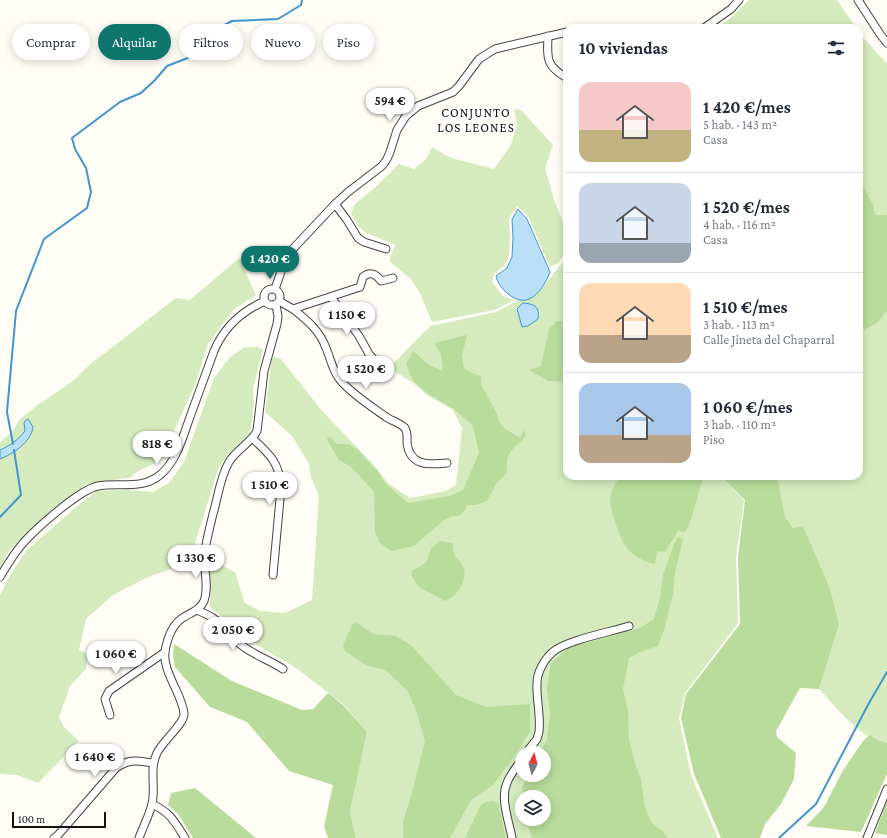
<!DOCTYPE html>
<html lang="es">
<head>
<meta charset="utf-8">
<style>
  body { margin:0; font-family:"Crimson Pro",serif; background:#f6f6f7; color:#1f2937; height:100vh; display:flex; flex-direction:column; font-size:15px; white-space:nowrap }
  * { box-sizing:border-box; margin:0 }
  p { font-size:13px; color:#747a83 }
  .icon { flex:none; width:22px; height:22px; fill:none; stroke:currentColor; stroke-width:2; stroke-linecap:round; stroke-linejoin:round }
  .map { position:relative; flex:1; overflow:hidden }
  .details { position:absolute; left:563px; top:24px; width:300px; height:456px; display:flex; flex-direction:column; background:#fff; border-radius:12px; box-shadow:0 2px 10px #0003 }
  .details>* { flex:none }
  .top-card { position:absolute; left:12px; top:24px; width:380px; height:36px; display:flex; gap:8px }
  .needle { width:26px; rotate:6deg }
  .buttons { position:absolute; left:515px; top:746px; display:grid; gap:8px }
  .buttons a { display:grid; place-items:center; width:36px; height:36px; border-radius:50%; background:#fff; box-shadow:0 2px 10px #0003; font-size:20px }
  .scale { position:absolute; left:12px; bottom:10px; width:94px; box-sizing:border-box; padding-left:4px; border:2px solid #111; border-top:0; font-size:11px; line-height:14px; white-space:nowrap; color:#111; -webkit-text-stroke:3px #fff; paint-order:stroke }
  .price { position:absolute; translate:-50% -34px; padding:0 9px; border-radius:14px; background:#fff; color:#222; font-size:13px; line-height:26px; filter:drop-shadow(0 1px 2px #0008) }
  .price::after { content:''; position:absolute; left:50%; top:24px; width:12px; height:9px; margin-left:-6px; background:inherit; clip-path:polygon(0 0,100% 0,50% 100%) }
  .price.selected { background:#0f766e; color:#fff }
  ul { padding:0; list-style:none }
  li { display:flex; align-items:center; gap:12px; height:100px; padding:0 16px }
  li+li { border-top:1px solid #e0e1e3 }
  li span { display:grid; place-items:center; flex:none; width:112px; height:80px; border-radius:12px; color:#555 }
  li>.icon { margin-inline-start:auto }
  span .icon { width:48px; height:48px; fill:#fffc; stroke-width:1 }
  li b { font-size:17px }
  h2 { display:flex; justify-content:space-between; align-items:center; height:48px; padding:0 16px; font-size:17px }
  .tag { padding:0 14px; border-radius:18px; background:#fff; box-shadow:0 2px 10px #0003; font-size:14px; line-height:36px }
  .tag.selected { background:#0f766e; color:#fff }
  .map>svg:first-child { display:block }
  .green { fill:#d5ebbd; fill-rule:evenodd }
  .forest { fill:#b9dc9c }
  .water { fill:#b9e0f7; stroke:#3f96cf }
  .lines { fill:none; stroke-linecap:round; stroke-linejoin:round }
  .stream { stroke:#3f96cf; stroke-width:2 }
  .street-casing { stroke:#444; stroke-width:9 }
  .street { stroke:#fff; stroke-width:7 }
  .labels { text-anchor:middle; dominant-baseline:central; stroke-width:4; stroke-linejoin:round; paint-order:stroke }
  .neighbourhood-label { font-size:13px; letter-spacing:1px; fill:#111; stroke:#fff }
</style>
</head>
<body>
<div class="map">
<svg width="887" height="838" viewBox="0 0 887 838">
  <rect width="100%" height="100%" fill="#fffdf5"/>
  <g class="green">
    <path d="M749 0H837L856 28H713L726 22Z"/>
    <path d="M859 33 887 64V743C859 738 838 709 819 689L839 625 803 526 793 528 785 516 777 476H859Z"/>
    <path d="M514 109 521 110 553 145 545 168 555 203 567 230V251L558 263 550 267 528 216 517 206 509 219 510 238 509 257 504 266 494 274 492 282 503 296 514 300 495 310 432 322 420 293 410 278 389 261 395 245 366 233 359 227 351 214 354 205 379 184 399 164 414 169 426 159 432 147 451 158 494 169 511 145 517 124Z"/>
    <path d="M567 257V476H727L724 479 744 500 736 557 738 623 685 693 679 718 691 775 718 838H356L350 812 367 732 343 704 293 666 257 645 210 607V570L200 562 177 567 148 577 113 595 86 619 79 650 88 654 86 669 70 686 59 717 64 727 79 741 38 783 17 775 0 774V595L9 577 26 551 76 507 97 491 128 490 153 492 169 483 184 462 214 378 230 357 245 347H257L263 349 253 389 254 403 251 428 247 437 229 454 219 467 195 543C210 559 215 563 235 572L245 603 260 611 285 613 312 600 319 496 311 477 309 464 292 436 265 412 272 357 280 358 323 412 374 465 388 483 402 493 411 498 446 491 456 485 462 428 453 410 427 395 412 382 389 368 430 326 496 312 542 288ZM522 753H544V775H522ZM522 797H544V819H522Z"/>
    <path d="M239 258 256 295 234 309 208 344 195 385 173 433 157 462 133 474V477L85 485 10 549 0 568V442L12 432 20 419 39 404 73 381 88 366 176 298 190 300Z"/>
  </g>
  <g class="forest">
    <path d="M859 179 873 205 875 215H887V311L877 323 859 332Z"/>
    <path d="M557 321H567V381L565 382 548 381 529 370 541 366 549 329Z"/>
    <path d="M467 335 462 356 464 368 472 373 481 376V384L497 414 499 422 504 428 520 438 524 430 526 435C518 447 509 447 507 462 507 466 506 468 507 472L496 484 487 501 476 505H467L465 510 459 516H452L444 520 414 546 391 551 379 542 375 531 374 492 351 467 339 460 327 440 328 437 332 438 336 444H348L357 449 379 473 386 484 408 503 450 496 463 490 479 453 473 426 454 409 428 394 413 381 406 364 413 351 429 365 443 371 441 354 434 343Z"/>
    <path d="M620 476H699L702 481 690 523 685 532 678 531 665 552 657 551 655 564C645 562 635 557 628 549 621 543 610 509 610 499 610 492 616 482 620 476Z"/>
    <path d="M729 476H777L785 516 793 528 803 526 830 589 839 625 819 689 800 688 776 731 777 737 796 753 794 779 781 804 765 824 760 838H721L694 774 681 718 686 694 740 624 738 557 745 500 725 480Z"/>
    <path d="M678 537 683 539 675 573 673 594 664 630 658 646 642 651 629 658 623 689 628 710 629 739 636 767 641 778 645 808 651 822 662 831 668 838H532L526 819H544V797H523L522 788 529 775H544V753H540L547 739 550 713 547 688 551 663 568 648 640 628 654 619 660 598 663 575 674 544Z"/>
    <path d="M440 541 453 543C453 547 453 553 455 556 457 560 462 562 464 568 467 581 457 597 445 601L419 587 411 575 413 570 426 563 431 549Z"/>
    <path d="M356 622 373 634 396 636 412 646 456 695 486 707 530 704V732L508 765 493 785 471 800 450 838H403V822L414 786 425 741 416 710 407 690 385 670 366 665 345 651 343 645 352 625Z"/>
    <path d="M174 644 232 681 302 710 313 709 328 693 343 705 367 732 350 812 356 838H328L324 826 333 785 289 771 247 722 210 707 175 667 173 655Z"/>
    <path d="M869 735 880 741 887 743V774L861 832 806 826 824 807 842 772 863 741Z"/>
    <path d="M195 788 256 838H193L178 814 168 805 171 793Z"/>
    <path d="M493 801 498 804 506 838H465L481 805 486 802Z"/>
    <path d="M887 801V835L875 833Z"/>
  </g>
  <g class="water">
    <path d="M518 209 527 219 550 272C546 282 539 295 529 299 516 305 498 288 496 276L507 268 512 257 513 237 512 219Z"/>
    <path d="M523 303C534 304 540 306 538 319L528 326 522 327 517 309Z"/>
    <path d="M28 419 33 427C31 442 13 454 0 459V450C10 446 19 439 25 431L24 423 25 421Z"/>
  </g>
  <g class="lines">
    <g class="stream">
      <path d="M13 444 7 412 16 311 44 239 87 208 91 192 86 168 75 149 72 138 120 102 141 93 155 80 167 66 206 51 217 29 232 21 278 19 301 5 302 0"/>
      <path d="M0 517 21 495 14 450"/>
      <path d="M779 838 816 804 869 703 887 672"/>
    </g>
    <defs>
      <g id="street">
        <path d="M858 0 880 34 887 43"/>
        <path d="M704 28 731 9 739 0"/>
        <path d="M548 36C547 59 546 66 567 78"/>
        <path d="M335 204 347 220 358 238 364 242 386 249"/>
        <circle cx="272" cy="297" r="8"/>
        <path d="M275 289 284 263 289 253 335 204 348 192 382 166 387 159 390 152 397 130 406 116 418 106 453 92 459 86 479 59 495 49 567 32"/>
        <path d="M331 297 359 336 369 354 378 364"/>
        <path d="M279 301 293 309 360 287 363 277C370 271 376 274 381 281L393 278"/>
        <path d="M293 309C307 320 320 331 326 348 331 359 332 371 341 381 352 394 372 407 386 417 392 421 400 423 405 428 408 433 407 438 407 443 410 466 428 465 447 463"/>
        <path d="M253 439C270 454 280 464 281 488L273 575"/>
        <path d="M0 577C7 565 14 553 24 542 38 527 79 490 98 486 119 482 142 490 160 475 177 461 183 436 190 417 198 395 206 373 214 351 224 327 242 311 265 301"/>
        <path d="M197 610C208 615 217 619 226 628 231 633 234 640 240 644 253 655 270 660 283 669"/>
        <path d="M110 715 105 699 109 691 165 652"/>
        <path d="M526 753 537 739 539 732C541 715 536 699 537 683 537 672 545 658 554 651 568 640 610 632 629 626"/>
        <path d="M152 804C171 813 174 821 185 838"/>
        <path d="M54 838 58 835 116 768C130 758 137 761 153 763"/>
        <path d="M139 838C143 827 149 816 152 804 156 787 149 769 157 753 162 742 184 724 184 714 183 695 162 672 165 651 167 640 172 626 181 619 189 613 200 611 204 601 210 585 202 566 205 550 207 538 210 526 213 514 218 497 220 477 229 462 236 450 250 444 257 431L264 371 277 324 278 317 276 304"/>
        <path d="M512 838C509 821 500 799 507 783 510 774 517 767 522 759"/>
        <path d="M867 838 887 789"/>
      </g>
    </defs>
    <use href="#street" class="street-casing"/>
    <use href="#street" class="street"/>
  </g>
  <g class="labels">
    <g class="neighbourhood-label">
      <text x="476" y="112">CONJUNTO<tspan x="476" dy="15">LOS LEONES</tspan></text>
    </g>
  </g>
</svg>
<div class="buttons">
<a><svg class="needle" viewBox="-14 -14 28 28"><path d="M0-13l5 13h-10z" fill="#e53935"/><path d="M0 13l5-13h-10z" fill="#747a83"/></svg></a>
<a><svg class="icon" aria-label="layers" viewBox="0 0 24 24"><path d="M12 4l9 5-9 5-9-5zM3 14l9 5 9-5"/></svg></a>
</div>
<div class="scale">100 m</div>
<b class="price" style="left:390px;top:122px">594 €</b>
<b class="price selected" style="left:270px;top:280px">1 420 €</b>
<b class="price" style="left:347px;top:336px">1 150 €</b>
<b class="price" style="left:366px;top:390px">1 520 €</b>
<b class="price" style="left:157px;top:465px">818 €</b>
<b class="price" style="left:270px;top:506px">1 510 €</b>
<b class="price" style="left:196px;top:579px">1 330 €</b>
<b class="price" style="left:233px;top:651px">2 050 €</b>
<b class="price" style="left:116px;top:675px">1 060 €</b>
<b class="price" style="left:95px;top:778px">1 640 €</b>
<div class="top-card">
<a class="tag">Comprar</a>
<a class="tag selected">Alquilar</a>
<a class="tag">Filtros</a>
<a class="tag">Nuevo</a>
<a class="tag">Piso</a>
</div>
<section class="details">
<h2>10 viviendas<svg class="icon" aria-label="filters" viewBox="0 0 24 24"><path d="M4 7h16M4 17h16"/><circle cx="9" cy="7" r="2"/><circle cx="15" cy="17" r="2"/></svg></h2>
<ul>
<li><span style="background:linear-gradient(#f6c9c9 60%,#c2b280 0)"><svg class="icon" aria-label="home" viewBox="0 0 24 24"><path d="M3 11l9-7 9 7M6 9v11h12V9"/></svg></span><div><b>1 420 €/mes</b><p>5 hab. · 143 m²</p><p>Casa</p></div></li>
<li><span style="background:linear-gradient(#c9d6e8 75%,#9aa5b1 0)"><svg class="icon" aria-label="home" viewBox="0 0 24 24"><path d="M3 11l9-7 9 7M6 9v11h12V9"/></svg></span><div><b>1 520 €/mes</b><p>4 hab. · 116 m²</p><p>Casa</p></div></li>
<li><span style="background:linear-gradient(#ffd9b3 65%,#b9a48a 0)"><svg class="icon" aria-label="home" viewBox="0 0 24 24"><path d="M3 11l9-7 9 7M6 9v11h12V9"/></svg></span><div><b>1 510 €/mes</b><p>3 hab. · 113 m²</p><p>Calle Jineta del Chaparral</p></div></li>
<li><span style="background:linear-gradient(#a9c7e8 65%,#b9a48a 0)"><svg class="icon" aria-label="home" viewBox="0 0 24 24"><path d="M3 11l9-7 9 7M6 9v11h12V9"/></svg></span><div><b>1 060 €/mes</b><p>3 hab. · 110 m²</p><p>Piso</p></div></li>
</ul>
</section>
</div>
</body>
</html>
